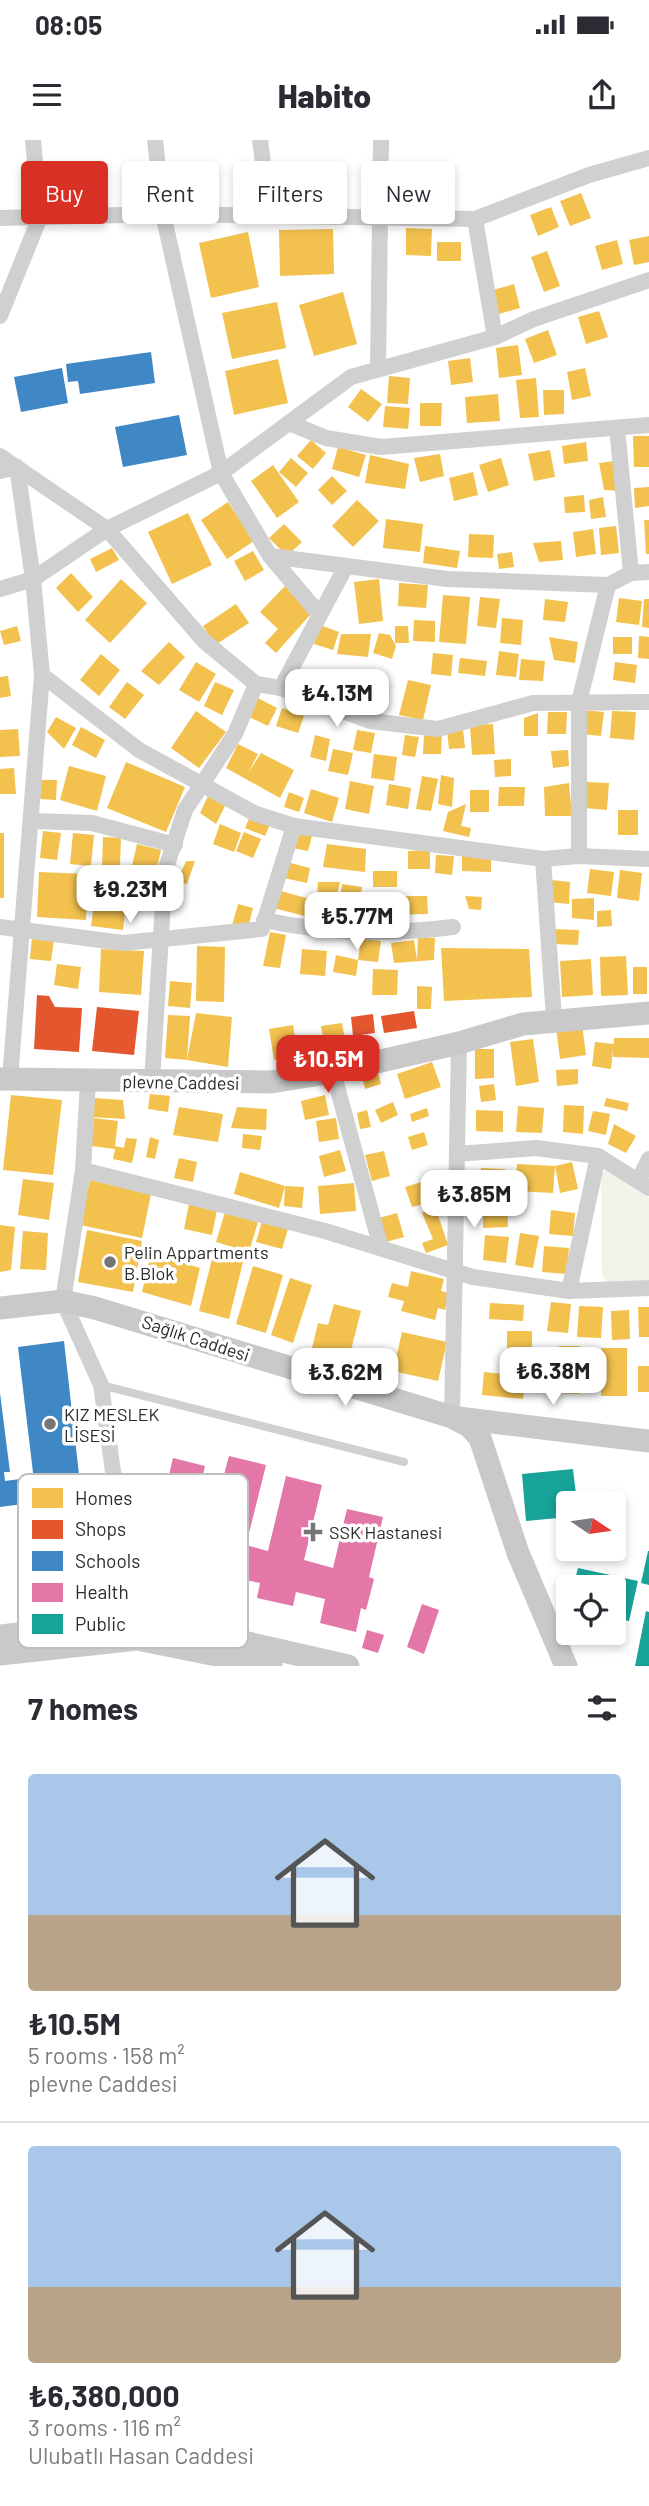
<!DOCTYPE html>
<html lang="en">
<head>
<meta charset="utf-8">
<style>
  body { margin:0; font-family:Barlow,sans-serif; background:#f7f7f7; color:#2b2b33; height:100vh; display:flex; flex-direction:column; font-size:26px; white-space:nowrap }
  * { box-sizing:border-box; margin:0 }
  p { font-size:23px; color:#7c7c81 }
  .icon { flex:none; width:38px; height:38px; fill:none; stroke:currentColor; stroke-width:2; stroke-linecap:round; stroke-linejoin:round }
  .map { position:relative; height:1526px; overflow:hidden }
  .panel { display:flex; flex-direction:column; background:#fff; flex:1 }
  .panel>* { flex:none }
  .banner { position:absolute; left:21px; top:21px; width:607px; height:63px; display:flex; gap:14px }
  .needle { width:46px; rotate:103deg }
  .buttons { position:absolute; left:556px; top:1351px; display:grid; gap:14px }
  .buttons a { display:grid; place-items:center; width:70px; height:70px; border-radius:7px; background:#fff; box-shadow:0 4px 10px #0003; font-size:35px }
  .price { position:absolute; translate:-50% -60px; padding:0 16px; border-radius:14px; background:#fff; color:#222; font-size:23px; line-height:46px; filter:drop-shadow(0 2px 4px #0008) }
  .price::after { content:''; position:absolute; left:50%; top:42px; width:21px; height:16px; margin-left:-10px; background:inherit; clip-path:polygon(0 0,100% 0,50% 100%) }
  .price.selected { background:#d93025; color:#fff }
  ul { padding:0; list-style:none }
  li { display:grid; align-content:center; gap:14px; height:371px; padding:0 28px }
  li+li { border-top:2px solid #e1e1e2 }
  li span { display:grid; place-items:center; height:217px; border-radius:7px; color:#555 }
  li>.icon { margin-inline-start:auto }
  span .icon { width:126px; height:126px; fill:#fffc; stroke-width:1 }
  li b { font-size:30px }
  h2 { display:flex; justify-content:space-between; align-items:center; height:84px; padding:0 28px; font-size:30px }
  .chip { padding:0 24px; border-radius:7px; background:#fff; box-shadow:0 4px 10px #0003; font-size:24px; line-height:63px }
  .chip.selected { background:#d93025; color:#fff }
  .status { display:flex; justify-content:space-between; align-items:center; height:49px; padding:0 35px; background:#fff; direction:ltr }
  .status svg { height:19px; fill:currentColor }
  header { display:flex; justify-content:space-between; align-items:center; height:91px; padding:0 28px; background:#fff; font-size:32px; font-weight:800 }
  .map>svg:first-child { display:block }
  .green { fill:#f0f4e9 }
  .homes { fill:#f2c14e }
  .shops { fill:#e4572e }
  .schools { fill:#3f88c5 }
  .health { fill:#e377a8 }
  .public { fill:#17a398 }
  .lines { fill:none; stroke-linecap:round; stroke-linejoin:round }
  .lane { stroke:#d0d0d0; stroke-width:8 }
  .street { stroke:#d0d0d0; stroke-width:16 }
  .secondary { stroke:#c9c9c9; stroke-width:23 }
  .poi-dot { fill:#757575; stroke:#fff; stroke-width:2.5 }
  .labels { text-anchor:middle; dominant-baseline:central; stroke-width:7; stroke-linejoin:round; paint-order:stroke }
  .street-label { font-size:18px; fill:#2b2b2b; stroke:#fff }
  .poi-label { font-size:18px; fill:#2b2b2b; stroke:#fff; text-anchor:start }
  .key { fill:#fff; stroke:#bfbfbf; stroke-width:2 }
  .key-label { font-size:19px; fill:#2b2b2b }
</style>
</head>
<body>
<div class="status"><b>08:05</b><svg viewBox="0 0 49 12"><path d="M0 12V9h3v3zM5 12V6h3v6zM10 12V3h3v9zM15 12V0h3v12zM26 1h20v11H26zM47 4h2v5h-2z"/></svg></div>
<header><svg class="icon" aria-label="menu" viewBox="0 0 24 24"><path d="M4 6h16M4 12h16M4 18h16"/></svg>Habito<svg class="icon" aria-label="share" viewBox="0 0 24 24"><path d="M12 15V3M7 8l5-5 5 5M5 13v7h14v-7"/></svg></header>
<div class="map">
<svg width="649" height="1526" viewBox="0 0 649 1526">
  <rect width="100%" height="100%" fill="#fff"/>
  <path class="green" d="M608 1029 649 1058V1140L607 1143 602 1136 601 1033Z"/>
  <g class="homes">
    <path d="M581 53 591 78 570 86 560 61Z"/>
    <path d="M551 67 559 87 538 96 530 75Z"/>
    <path d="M406 88 432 89 431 116 406 115Z"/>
    <path d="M333 89 334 134 280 136 279 90Z"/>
    <path d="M248 92 259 147 211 158 199 103Z"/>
    <path d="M649 96V122L634 125 629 100Z"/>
    <path d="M617 100 623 124 602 130 595 106Z"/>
    <rect x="437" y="102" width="24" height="19"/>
    <path d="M547 111 560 146 544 152 531 117Z"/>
    <path d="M514 144 520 168 499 174 493 150Z"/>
    <path d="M343 152 357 204 314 216 299 165Z"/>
    <path d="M277 162 286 208 232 219 222 173Z"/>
    <path d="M599 171 608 197 586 204 578 177Z"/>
    <path d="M548 190 557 215 534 223 525 199Z"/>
    <path d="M518 205 522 235 499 238 496 208Z"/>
    <path d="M470 218 473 242 451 245 448 221Z"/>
    <path d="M278 219 288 263 234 275 225 231Z"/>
    <path d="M585 228 591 256 572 260 567 232Z"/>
    <path d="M389 236 410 238 408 264 387 263Z"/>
    <path d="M536 238 539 277 520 278 516 240Z"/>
    <path d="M361 249 382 264 368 282 348 267Z"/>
    <path d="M543 250H564V274L544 275Z"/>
    <path d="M498 254 500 281 467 283 465 257Z"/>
    <path d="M420 263H442L441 286H420Z"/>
    <path d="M385 266 410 268 408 289 383 287Z"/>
    <path d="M633 296H649V327H634Z"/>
    <path d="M311 300 326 313 313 329 297 316Z"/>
    <path d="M586 302 588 321 564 324 562 306Z"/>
    <path d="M338 307 366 315 359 337 332 329Z"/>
    <path d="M550 310 555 337 534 341 528 314Z"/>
    <path d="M440 314 444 336 420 342 414 318Z"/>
    <path d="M370 315 409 324 405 349 365 343Z"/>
    <path d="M291 318 308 333 296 347 279 332Z"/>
    <path d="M501 318 509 345 488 352 479 325Z"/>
    <path d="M614 321 620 351 604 350 599 323Z"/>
    <path d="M273 325 299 362 277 378 251 341Z"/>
    <path d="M473 332 478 355 454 361 449 338Z"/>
    <path d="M332 336 347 351 332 365 318 350Z"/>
    <path d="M649 347V366L635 368 634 348Z"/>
    <path d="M584 355 585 372 565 373 564 357Z"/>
    <path d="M603 357 606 377 591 379 589 360Z"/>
    <path d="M357 360 379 381 353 407 332 386Z"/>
    <path d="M228 362 254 401 227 419 201 380Z"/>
    <path d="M188 373 212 425 172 444 148 392Z"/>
    <path d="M386 379 423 384 420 412 383 408Z"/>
    <path d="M644 380H649V414H646Z"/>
    <path d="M284 384 302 402 287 416 269 398Z"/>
    <path d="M616 386 619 413 601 415 599 388Z"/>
    <path d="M593 389 596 414 576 417 573 392Z"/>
    <path d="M469 394 494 395 493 418 468 417Z"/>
    <path d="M561 401 563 420 539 422 533 403Z"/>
    <path d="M425 406 460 411 457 428 423 423Z"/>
    <path d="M112 408 119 420 96 432 90 419Z"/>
    <path d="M253 411 264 430 245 441 234 421Z"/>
    <path d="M512 412 514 427 499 429 497 414Z"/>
    <path d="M71 433 93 457 78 472 56 448Z"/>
    <path d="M121 439 147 463 110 503 85 480Z"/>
    <path d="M379 439 383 481 359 484 354 442Z"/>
    <path d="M399 443 428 445 426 468 398 466Z"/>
    <path d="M285 446 310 475 276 513 265 503 278 489 260 472Z"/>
    <path d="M443 455 470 457 466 504 439 502Z"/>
    <path d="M480 457 500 459 496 488 477 486Z"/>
    <path d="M619 458 642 461 639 485 616 482Z"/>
    <path d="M545 459 568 462 565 482 543 480Z"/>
    <path d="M644 459H649V488L642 487Z"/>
    <path d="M236 464 249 483 215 505 203 486Z"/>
    <path d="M502 478 523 480 521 505 500 503Z"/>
    <path d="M414 480 435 481V502L413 501Z"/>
    <path d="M320 485 339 492 333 510 314 504Z"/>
    <path d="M17 486 21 501 4 505 0 491Z"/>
    <path d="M395 486H408L409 503H395Z"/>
    <path d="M379 493 390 495 396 506 392 519 373 513Z"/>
    <path d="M341 494H371L368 517 337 514Z"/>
    <path d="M639 496 649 497V519L638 518Z"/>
    <path d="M549 497 578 502 575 523 554 520Z"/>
    <rect x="613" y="497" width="19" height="17"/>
    <path d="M169 502 185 517 159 545 141 531Z"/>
    <path d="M499 511 519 514 516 537 496 535Z"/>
    <path d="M433 513 453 515 451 536 431 534Z"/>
    <path d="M101 514 120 530 99 556 80 540Z"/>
    <path d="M460 518 487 521 485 536 458 533Z"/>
    <path d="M521 519 545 521 543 541 519 540Z"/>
    <path d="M196 522 216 534 199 562 179 550Z"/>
    <path d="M615 522 637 525 635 543 613 540Z"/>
    <path d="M314 529 331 531 325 549 309 543Z"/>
    <path d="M8 536 11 556 0 558V537Z"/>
    <path d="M332 539 348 543 343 561 327 556Z"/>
    <path d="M408 540 431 545 423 580 399 575Z"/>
    <path d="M127 542 144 555 125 579 109 567Z"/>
    <path d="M215 542 234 550 222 575 204 566Z"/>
    <path d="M365 544 385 547 383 566 362 564Z"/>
    <path d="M258 558 277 568 268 586 249 577Z"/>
    <path d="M282 568 304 576 298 593 276 586Z"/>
    <path d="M584 570 604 572 601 596 582 594Z"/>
    <path d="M196 571 226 592 199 628 171 608Z"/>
    <path d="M612 571 636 572 634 600 610 598Z"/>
    <path d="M548 572H567L566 594H547Z"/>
    <path d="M538 573V596H524V578Z"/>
    <path d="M56 577 76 588 64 609 47 592Z"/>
    <path d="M493 584 495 614 472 615 470 585Z"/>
    <path d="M81 587 105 600 96 618 72 605Z"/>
    <path d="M18 589 20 616 0 617V590Z"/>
    <path d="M463 589 465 608 449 609 447 591Z"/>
    <path d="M357 590 375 593 371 613 353 610Z"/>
    <path d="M424 594H442L441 614H423Z"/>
    <path d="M315 595 330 599 326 621 310 617Z"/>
    <path d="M405 595 419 597 415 617 402 615Z"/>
    <path d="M238 604 258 614 248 633 261 613 294 630 280 658 226 628Z"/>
    <path d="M333 609 353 613 348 635 328 631Z"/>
    <path d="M568 610 569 626 553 628 551 611Z"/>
    <path d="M374 614 397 617 394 641 371 638Z"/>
    <path d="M511 619V636L495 637 494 620Z"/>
    <path d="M126 622 185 647 166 692 107 668Z"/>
    <path d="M69 626 106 636 97 671 60 660Z"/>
    <path d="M14 628 16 654H0V629Z"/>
    <path d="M441 635 454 638 452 667 438 664Z"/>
    <path d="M422 636 438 639 431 671 416 669Z"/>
    <path d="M41 640H57L56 660 40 659Z"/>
    <path d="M350 641 374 646 369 674 345 669Z"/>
    <path d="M586 642 609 643 607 670 584 668Z"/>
    <path d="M569 643 572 676H545L544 647Z"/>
    <path d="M389 644 411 648 408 669 386 665Z"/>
    <path d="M499 647H525L524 666H498Z"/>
    <path d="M311 649 339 658 332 682 304 673Z"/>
    <rect x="470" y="650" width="19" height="22"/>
    <path d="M289 652 304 658 299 672 284 667Z"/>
    <path d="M208 656 225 666 216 684 200 673Z"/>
    <path d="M466 664 461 686 471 688 469 697 443 691 448 672Z"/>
    <rect x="618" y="670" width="20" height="25"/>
    <path d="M251 674 271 682 265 696 245 688Z"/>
    <path d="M220 684 241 693 234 712 213 704Z"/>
    <path d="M43 691 61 693 57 720 40 718Z"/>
    <path d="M244 692 261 699 253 718 236 711Z"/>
    <path d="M297 692 312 696 308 711 293 708Z"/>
    <rect x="0" y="693" width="4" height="65"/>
    <path d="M73 693 94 695 91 726 70 724Z"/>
    <path d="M103 697 121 698 120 726H102Z"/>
    <path d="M137 704 161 710 156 732 132 726Z"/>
    <path d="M327 704 366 709 365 732 323 727Z"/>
    <path d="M430 710V729H408V711Z"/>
    <path d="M436 715 454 716 452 735 435 733Z"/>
    <path d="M462 716H491V732L462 731Z"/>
    <path d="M186 721H195L187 744 169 741 171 730 181 732Z"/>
    <path d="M287 722 310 728 307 743 284 738Z"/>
    <path d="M590 729 614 732 611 756 587 753Z"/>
    <path d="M620 730 642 733 639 761 617 758Z"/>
    <rect x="373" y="731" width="24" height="16"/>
    <path d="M39 732 88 734 86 780 37 777Z"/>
    <path d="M98 735 151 742 148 766 126 763 123 790 91 786Z"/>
    <path d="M551 740 570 742 569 764 549 762Z"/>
    <path d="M318 742H340L335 764 317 758Z"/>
    <path d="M342 744 362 747 359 769 339 765Z"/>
    <path d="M277 750 310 759 305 776 273 768Z"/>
    <path d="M381 756H427L428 774 381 775Z"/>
    <path d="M465 756 482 757 481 770 469 769Z"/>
    <path d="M594 758V780L572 778V759Z"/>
    <path d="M238 764 253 768 248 788 231 789Z"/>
    <path d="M611 770 612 786 597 787V771Z"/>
    <path d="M328 774 351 775V786L324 785Z"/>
    <path d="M552 789 579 790 578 805 552 804Z"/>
    <path d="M270 792 286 795 280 828 263 826Z"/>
    <path d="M32 797 54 800 51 821 30 819Z"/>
    <path d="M418 797 435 798 434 820 394 823 391 803 414 800 417 820Z"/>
    <path d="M361 799 381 801 378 822 358 820 356 836 333 832 336 815 358 820Z"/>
    <path d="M197 806 225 807 224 862 196 861Z"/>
    <path d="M441 808 529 809 532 857 444 861Z"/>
    <path d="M101 809 144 811 141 855 99 852Z"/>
    <path d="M302 809 327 811 325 836 300 834Z"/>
    <path d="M626 816 628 855 601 856 600 817Z"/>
    <path d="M591 819 593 855 562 857 560 821Z"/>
    <path d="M57 824 81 827 78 849 54 845Z"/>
    <rect x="633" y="827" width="14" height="27"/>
    <path d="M373 829 398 830 397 855H372Z"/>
    <path d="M170 841 192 843 190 868 168 866Z"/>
    <path d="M417 846 432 847 431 869H417Z"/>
    <path d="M196 873 232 877 228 927 187 920Z"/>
    <path d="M168 875 190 876 187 920 165 918Z"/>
    <path d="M342 883 346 904 325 908 321 886Z"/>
    <path d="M582 884 586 915 560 919 556 888Z"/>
    <path d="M293 885 298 916 274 920 269 889Z"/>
    <path d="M614 898H649V918L613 917V909L611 929 592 926 595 902 614 904Z"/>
    <path d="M533 899 539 942 516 946 510 902Z"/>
    <path d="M475 909H494V938L475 939Z"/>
    <path d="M432 922 441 947 405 959 397 934Z"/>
    <path d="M578 929V944L557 946 556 930Z"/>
    <path d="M378 932 381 944 365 949 362 936Z"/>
    <path d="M494 944 496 960 481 962 479 946Z"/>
    <path d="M150 954 170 956 168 972 148 969Z"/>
    <path d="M11 955 62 960 53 1035 3 1030Z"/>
    <path d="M325 955 329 975 305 980 301 961Z"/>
    <path d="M94 958 123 960 125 979 92 977Z"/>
    <path d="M606 958 629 963 627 971 604 966Z"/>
    <path d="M393 962 398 975 381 983 375 970Z"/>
    <path d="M564 965 584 966 583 994 563 992Z"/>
    <path d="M518 966 544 968 542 993 516 992Z"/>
    <path d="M179 967 223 974 218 1002 173 995Z"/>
    <path d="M237 967 267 969 266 990 231 988Z"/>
    <path d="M427 968 429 976 412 982 410 974Z"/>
    <path d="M367 970 371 987 360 989 357 973Z"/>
    <path d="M476 970 503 971V992L476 991Z"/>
    <path d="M593 971 610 974 606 995 588 991Z"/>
    <path d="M94 978 118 981 115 1006 124 1008 126 998 137 999 132 1023 113 1019 115 1009 91 1006Z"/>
    <path d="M336 978 339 999 319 1002 316 981Z"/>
    <path d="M614 984 636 996 626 1013 608 1004Z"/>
    <path d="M424 992 428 1005 412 1010 408 997Z"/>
    <path d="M243 994 262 996 260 1010 242 1008Z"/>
    <path d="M150 997 159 1000 155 1019 146 1017Z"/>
    <path d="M340 1010 346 1031 324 1037 319 1016Z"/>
    <path d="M384 1011 390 1036 372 1041 365 1015Z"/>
    <path d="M179 1018 197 1022 193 1042 174 1038Z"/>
    <path d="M572 1022 578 1049 560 1053 555 1026 553 1053 515 1051 517 1024 555 1026Z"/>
    <path d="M481 1028 505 1029 504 1052H480Z"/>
    <path d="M240 1032 285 1046 279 1068 234 1054Z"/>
    <path d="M23 1039 54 1043 49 1080 18 1075Z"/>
    <path d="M90 1040 151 1054 142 1098 80 1085Z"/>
    <path d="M425 1041 432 1062 412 1067 405 1047Z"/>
    <path d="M354 1043 356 1071 320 1074 318 1046Z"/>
    <path d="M285 1046 304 1047 302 1068 284 1066Z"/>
    <path d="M189 1064 217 1070 212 1095 184 1089Z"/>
    <path d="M483 1064H507L508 1087 483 1088Z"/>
    <path d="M435 1066 448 1105 426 1113 422 1103 433 1099 422 1073Z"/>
    <path d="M551 1070 575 1073 573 1096 549 1094Z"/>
    <path d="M225 1072 258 1082 249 1112 216 1102Z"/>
    <path d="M397 1073 404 1097 386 1102 379 1078Z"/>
    <path d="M262 1081 288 1089 282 1109 256 1102Z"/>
    <path d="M0 1085 15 1087 11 1130 0 1132Z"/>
    <path d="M87 1090 142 1101 133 1152 78 1142Z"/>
    <path d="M23 1091 48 1093 46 1130 20 1129Z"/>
    <path d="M520 1093 539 1096 533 1128 515 1125Z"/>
    <path d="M485 1095 509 1097 506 1123 483 1120Z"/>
    <path d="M544 1106 569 1108 567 1134 542 1132Z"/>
    <path d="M214 1111 244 1118 229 1179 199 1171Z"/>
    <path d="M151 1113 200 1128 191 1166 142 1152Z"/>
    <path d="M253 1126 283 1135 266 1193 236 1184Z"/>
    <path d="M411 1131 444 1139 441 1151 449 1153 445 1170 438 1168 435 1180 401 1171 404 1161 388 1157 392 1143 408 1147Z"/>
    <path d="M290 1138 312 1145 293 1203 271 1195Z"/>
    <path d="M551 1162 571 1164 568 1193 547 1191Z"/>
    <path d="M490 1163 524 1165 523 1181 489 1179Z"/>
    <path d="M334 1164 361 1171 349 1218 312 1208 318 1183 328 1185Z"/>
    <path d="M579 1166 603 1167 601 1198 577 1197Z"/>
    <path d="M638 1167H649V1197H639Z"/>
    <path d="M629 1170 630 1199 612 1200 611 1171Z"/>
    <rect x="507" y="1191" width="25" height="29"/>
    <path d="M402 1192 447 1202 438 1241 393 1231Z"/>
    <path d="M559 1206H580L579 1254 558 1253Z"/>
    <rect x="601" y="1208" width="26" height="48"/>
    <rect x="638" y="1226" width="11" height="26"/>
    <path d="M484 1232 526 1236 523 1259 482 1255Z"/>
  </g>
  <g class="shops">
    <path d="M37 855 49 856 55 867 82 868 79 912 34 909Z"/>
    <path d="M97 867 139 871 134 915 92 911Z"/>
    <path d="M414 871 417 888 384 893 381 876Z"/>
    <path d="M373 874 375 893 353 896 351 877Z"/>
  </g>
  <g class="schools">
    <path d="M151 212 155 243 80 254 78 241 68 242 66 224Z"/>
    <path d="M62 228 68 263 21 272 14 237Z"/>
    <path d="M179 275 187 315 123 327 115 287Z"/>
    <path d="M64 1201 82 1361 37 1366 18 1207Z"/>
    <path d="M0 1253 10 1332H4L5 1341 20 1339 23 1364 0 1367Z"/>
  </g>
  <g class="health">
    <path d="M229 1316 266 1325 246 1405 268 1411 286 1336 322 1345 304 1420 333 1428 347 1369 383 1377 369 1437 374 1439 366 1470 361 1468 356 1492 320 1483 325 1459 296 1452 293 1466 257 1458 260 1443 237 1438 233 1453 196 1443 200 1428 182 1424 176 1447 144 1439 150 1416 131 1411 140 1378 158 1382 173 1318 205 1326 190 1391 208 1395Z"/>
    <path d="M422 1464 439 1470 424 1514 407 1507Z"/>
    <path d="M367 1490 384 1495 378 1513 362 1508Z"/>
  </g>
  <g class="public">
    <path d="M573 1329 577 1363H569V1377L526 1381 522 1334Z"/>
    <path d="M648 1411H649V1445L641 1443Z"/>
    <path d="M578 1428 638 1441 629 1481 614 1478V1447H573Z"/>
    <path d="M646 1471 649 1472V1526H635Z"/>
  </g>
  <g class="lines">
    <path class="lane" d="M101 1245 404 1322"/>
    <g class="street">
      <path d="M155 0 163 74 221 333 270 416 320 475"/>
      <path d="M260 0 270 75"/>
      <path d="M0 78 163 74 475 79 589 35 649 18"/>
      <path d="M475 79 495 197"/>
      <path d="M0 176 40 77 33 0"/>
      <path d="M378 229 381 0"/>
      <path d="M289 283 326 298 381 307 649 285"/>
      <path d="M617 288 631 433"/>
      <path d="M0 316 107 389 204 501 256 544 281 548 370 581 438 589 533 563 649 562"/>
      <path d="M0 331 17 327 33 439 42 535 10 939"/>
      <path d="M270 416 447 439 608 445 631 433 649 432"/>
      <path d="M0 449 33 439 107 389 221 333 351 237 495 197 534 179 649 140"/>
      <path d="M42 535 139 610 256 674 294 686 543 719 579 716 649 719"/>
      <path d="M281 548 345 428"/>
      <path d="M33 681 92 683 175 705"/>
      <path d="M579 716V562L608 445"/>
      <path d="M543 719 554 879"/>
      <path d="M264 780C328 794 388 795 453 787"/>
      <path d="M0 787 123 803 262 789 294 686"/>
      <path d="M333 932 381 1108"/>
      <path d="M152 940 165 731 185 670 235 594 256 544"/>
      <path d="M88 941 83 1030 63 1161 101 1245 135 1490"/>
      <path d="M457 1014 536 1008 598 1016 649 1048"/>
      <path d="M83 1030 325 1091 473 1137 569 1151 649 1148"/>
      <path d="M638 1041 649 1019"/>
      <path d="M569 1151 598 1016"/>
      <path d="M452 1277 459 903"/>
    </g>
    <g class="secondary">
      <path d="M0 939 271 942 333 932 459 903 523 884 649 873"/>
      <path d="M0 1168 63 1161 95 1168 452 1277 469 1286 480 1298 518 1413 566 1526"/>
      <path d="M458 1278 649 1301"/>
      <path d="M0 1496 143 1479 348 1526"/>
      <path d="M0 1514 137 1499 271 1526"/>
    </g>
  </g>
  <g class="poi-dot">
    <circle cx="110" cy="1122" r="7"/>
    <circle cx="50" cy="1284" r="7"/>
    <path d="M309.5 1381.5h7v7h7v7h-7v7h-7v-7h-7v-7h7z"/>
  </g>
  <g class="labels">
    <g class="street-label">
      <text transform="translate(181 942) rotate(1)">plevne Caddesi</text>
      <text transform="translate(196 1198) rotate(18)">Sağlık Caddesi</text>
    </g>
    <g class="poi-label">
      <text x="124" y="1112">Pelin Appartments<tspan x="124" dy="21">B.Blok</tspan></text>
      <text x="64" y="1274">KIZ MESLEK<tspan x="64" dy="21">LİSESİ</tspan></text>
      <text x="329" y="1392">SSK Hastanesi</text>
    </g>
  </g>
  <rect x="18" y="1334" width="230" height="174" rx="10" class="key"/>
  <rect x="32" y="1348" width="31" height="20" fill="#f2c14e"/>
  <rect x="32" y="1380" width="31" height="19" fill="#e4572e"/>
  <rect x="32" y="1411" width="31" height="20" fill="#3f88c5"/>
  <rect x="32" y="1443" width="31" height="19" fill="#e377a8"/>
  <rect x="32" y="1474" width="31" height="20" fill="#17a398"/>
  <g class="key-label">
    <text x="75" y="1365">Homes</text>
    <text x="75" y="1396">Shops</text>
    <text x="75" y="1428">Schools</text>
    <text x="75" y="1459">Health</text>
    <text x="75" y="1491">Public</text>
  </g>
</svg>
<div class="buttons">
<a><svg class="needle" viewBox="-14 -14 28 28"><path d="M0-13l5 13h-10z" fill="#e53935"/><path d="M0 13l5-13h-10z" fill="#7c7c81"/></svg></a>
<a><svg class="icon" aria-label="locate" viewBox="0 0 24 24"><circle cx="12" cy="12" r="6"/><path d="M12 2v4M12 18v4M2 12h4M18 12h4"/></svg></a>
</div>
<b class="price" style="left:337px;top:589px">₺4.13M</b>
<b class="price" style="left:130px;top:785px">₺9.23M</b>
<b class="price" style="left:357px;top:812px">₺5.77M</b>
<b class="price selected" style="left:328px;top:955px">₺10.5M</b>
<b class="price" style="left:474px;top:1090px">₺3.85M</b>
<b class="price" style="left:553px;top:1267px">₺6.38M</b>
<b class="price" style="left:345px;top:1268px">₺3.62M</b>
<div class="banner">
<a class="chip selected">Buy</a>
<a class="chip">Rent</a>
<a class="chip">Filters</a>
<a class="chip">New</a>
</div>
</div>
<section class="panel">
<h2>7 homes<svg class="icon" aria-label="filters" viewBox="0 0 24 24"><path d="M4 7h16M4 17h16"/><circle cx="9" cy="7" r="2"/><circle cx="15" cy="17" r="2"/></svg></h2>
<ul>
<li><span style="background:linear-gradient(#a9c7e8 65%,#b9a48a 0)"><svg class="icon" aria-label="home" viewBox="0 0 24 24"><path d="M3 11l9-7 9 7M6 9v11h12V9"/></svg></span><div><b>₺10.5M</b><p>5 rooms · 158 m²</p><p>plevne Caddesi</p></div></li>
<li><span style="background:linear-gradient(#a9c7e8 65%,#b9a48a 0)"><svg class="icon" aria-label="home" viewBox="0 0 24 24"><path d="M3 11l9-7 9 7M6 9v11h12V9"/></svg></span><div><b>₺6,380,000</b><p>3 rooms · 116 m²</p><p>Ulubatlı Hasan Caddesi</p></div></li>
</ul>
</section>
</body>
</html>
